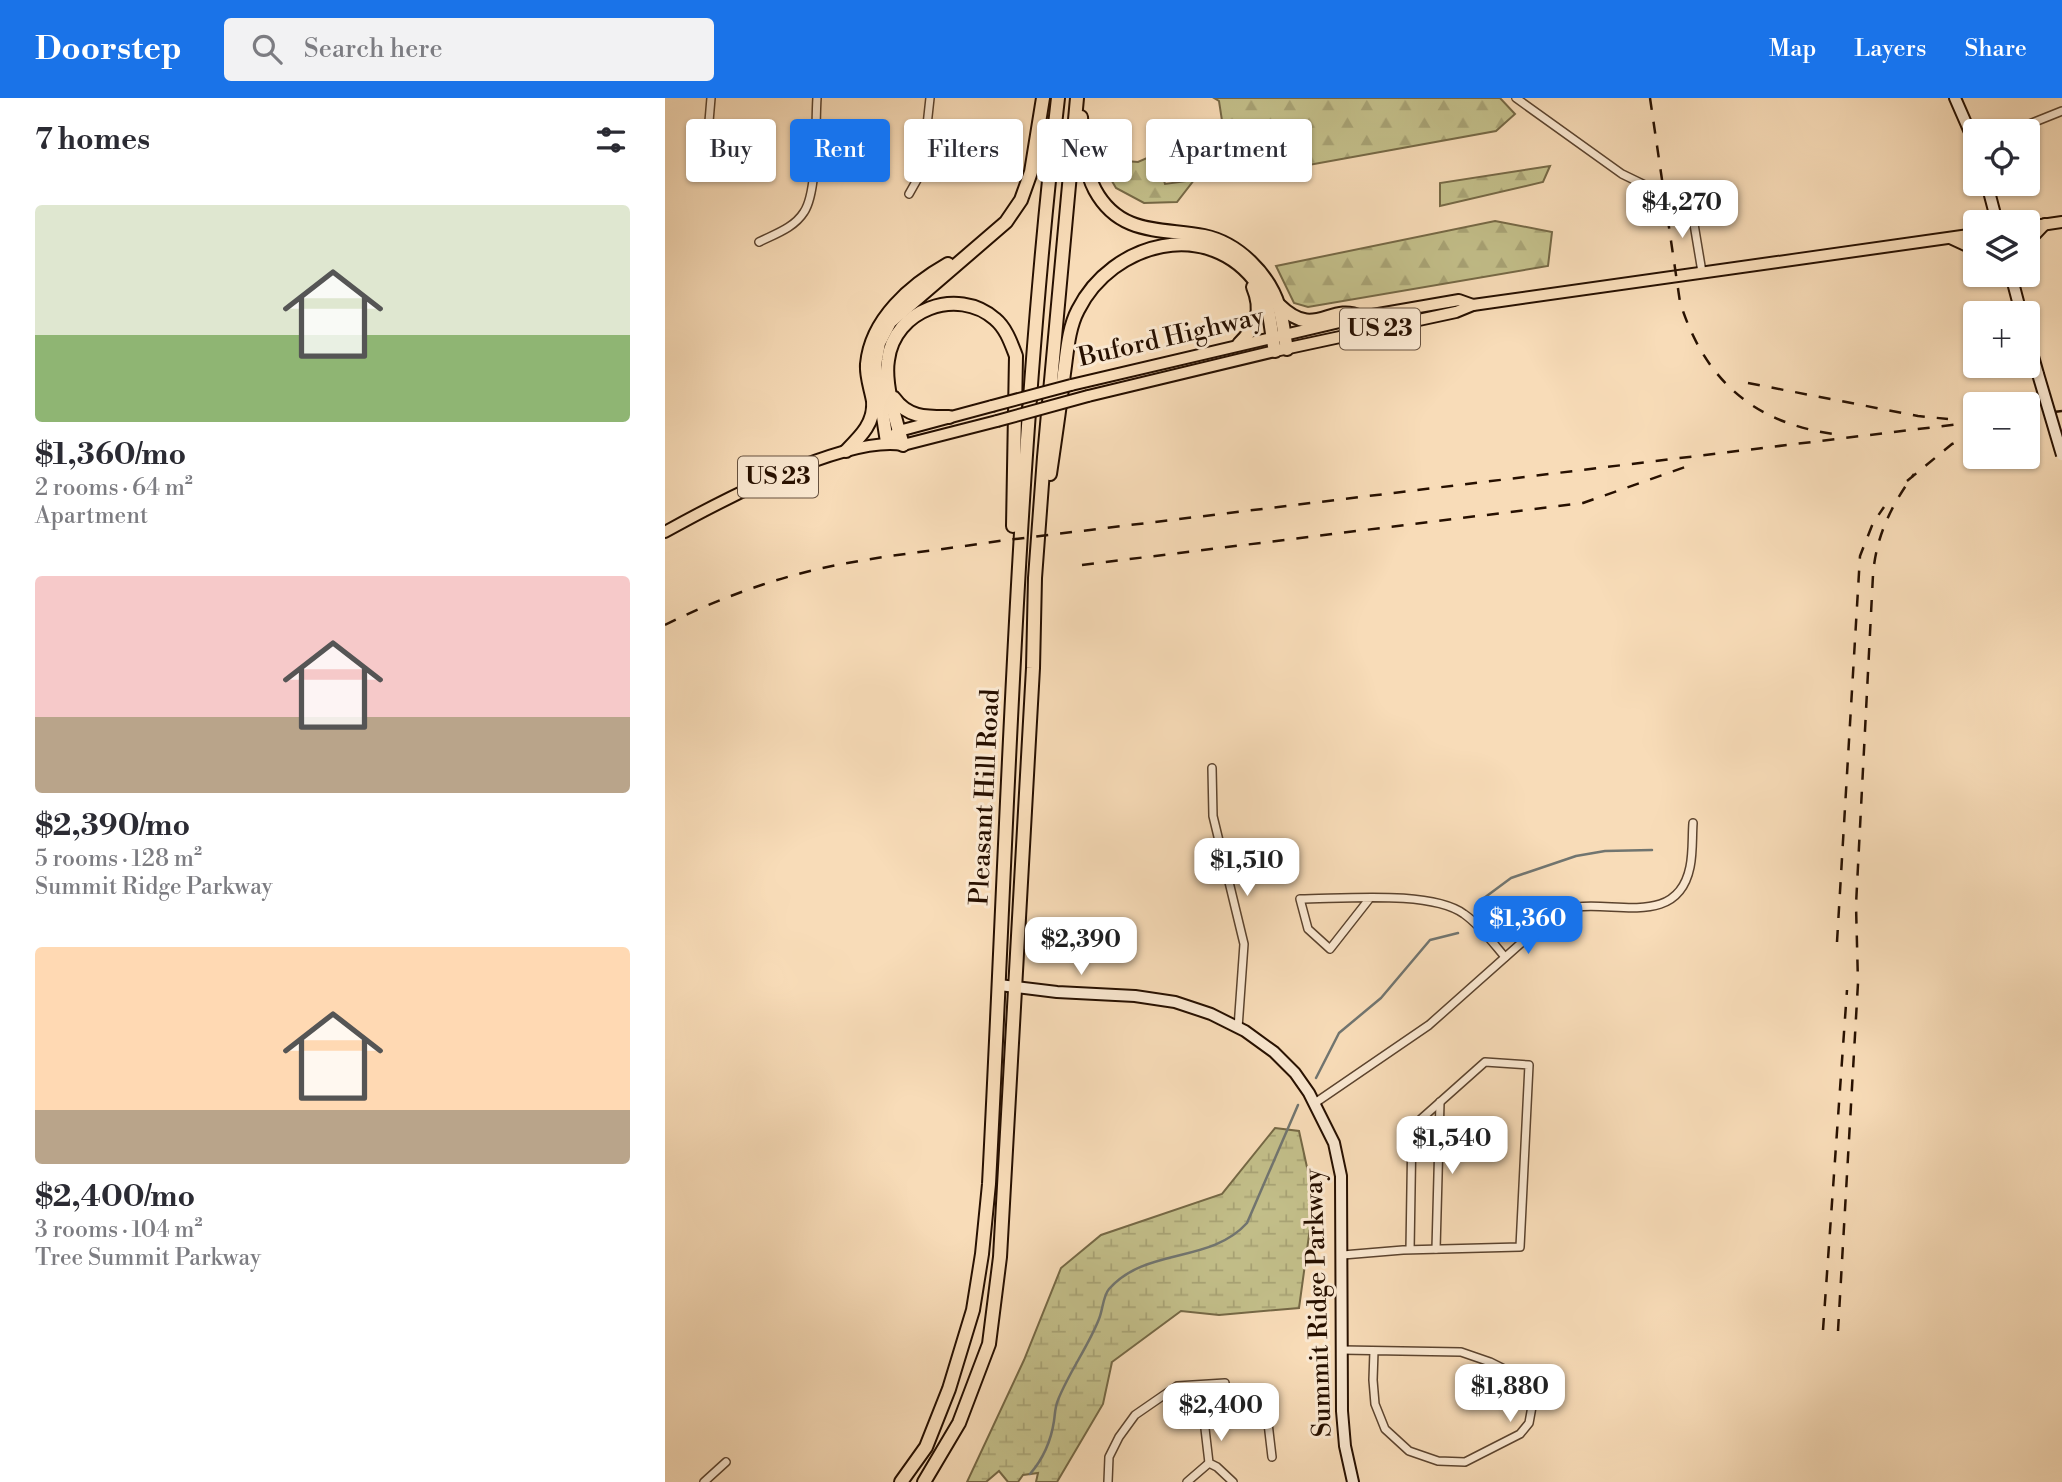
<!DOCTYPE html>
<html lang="en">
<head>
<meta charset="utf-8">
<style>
  body { margin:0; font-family:"Libre Bodoni",serif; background:#f2f2f3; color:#2b2b33; height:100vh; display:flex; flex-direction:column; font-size:26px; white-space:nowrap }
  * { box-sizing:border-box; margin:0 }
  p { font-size:23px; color:#7c7c81 }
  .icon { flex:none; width:38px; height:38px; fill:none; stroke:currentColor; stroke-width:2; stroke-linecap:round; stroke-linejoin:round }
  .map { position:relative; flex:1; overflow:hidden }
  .drawer { display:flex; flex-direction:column; background:#fff; width:665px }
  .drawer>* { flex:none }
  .top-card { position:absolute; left:21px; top:21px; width:665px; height:63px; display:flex; gap:14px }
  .controls { position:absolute; left:1298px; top:21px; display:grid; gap:14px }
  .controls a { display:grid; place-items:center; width:77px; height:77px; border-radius:7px; background:#fff; box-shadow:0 2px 5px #0004; font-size:35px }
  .price { position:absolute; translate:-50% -60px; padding:0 16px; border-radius:14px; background:#fff; color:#222; font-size:23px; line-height:46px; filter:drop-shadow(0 2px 4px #0008) }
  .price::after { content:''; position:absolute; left:50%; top:42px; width:21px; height:16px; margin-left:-10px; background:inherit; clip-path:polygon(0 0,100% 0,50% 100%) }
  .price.active { background:#1a73e8; color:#fff }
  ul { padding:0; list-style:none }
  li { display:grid; align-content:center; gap:14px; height:371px; padding:0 35px }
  li span { display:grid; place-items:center; height:217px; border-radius:7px; color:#555 }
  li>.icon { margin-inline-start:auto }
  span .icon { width:126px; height:126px; fill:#fffc; stroke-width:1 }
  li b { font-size:30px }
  h2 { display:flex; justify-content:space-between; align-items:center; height:84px; padding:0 35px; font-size:30px }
  .tag { padding:0 24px; border-radius:7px; background:#fff; box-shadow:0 2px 5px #0004; font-size:24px; line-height:63px }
  .tag.active { background:#1a73e8; color:#fff }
  header { display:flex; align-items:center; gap:42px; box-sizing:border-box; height:98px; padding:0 35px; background:#1a73e8; color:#fff }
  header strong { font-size:33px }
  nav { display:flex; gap:38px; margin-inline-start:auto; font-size:24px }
  .search { width:490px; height:63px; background:#f2f2f3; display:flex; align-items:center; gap:18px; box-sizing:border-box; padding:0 24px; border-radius:7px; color:#7c7c81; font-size:26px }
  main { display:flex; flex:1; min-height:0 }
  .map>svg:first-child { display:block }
  .forest { fill:url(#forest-firs); stroke:#756845; stroke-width:2 }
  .wetland { fill:url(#wetland-marsh); stroke:#756845; stroke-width:2 }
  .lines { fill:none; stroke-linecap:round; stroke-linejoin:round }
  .stream { stroke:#717570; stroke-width:2.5 }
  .street-casing { stroke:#5b432e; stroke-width:10 }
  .secondary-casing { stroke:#271000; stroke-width:14 }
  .primary-casing { stroke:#271000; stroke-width:14 }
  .highway-casing { stroke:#271000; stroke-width:16 }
  .street { stroke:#fae8d1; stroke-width:7 }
  .secondary { stroke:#fae8d1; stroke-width:10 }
  .primary { stroke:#f8dcb8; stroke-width:10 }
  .highway { stroke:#f8dcb8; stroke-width:12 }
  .rail { stroke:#271000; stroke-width:2.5; stroke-dasharray:12 12; stroke-linecap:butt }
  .secondary-bridge-casing { stroke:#271000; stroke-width:14; stroke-linecap:butt }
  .primary-bridge-casing { stroke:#271000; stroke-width:14; stroke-linecap:butt }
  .secondary-bridge { stroke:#fae8d1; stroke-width:10 }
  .primary-bridge { stroke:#f8dcb8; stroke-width:10 }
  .labels { text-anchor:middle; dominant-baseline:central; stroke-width:6; stroke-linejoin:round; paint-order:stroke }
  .shield { fill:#fae8d1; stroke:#66513f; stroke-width:2 }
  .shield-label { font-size:24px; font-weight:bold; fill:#271000 }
  .street-label { font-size:26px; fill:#271000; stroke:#fae8d1 }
</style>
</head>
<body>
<header>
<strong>Doorstep</strong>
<div class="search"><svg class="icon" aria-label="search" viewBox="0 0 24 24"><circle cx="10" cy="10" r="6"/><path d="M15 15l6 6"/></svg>Search here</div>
<nav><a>Map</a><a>Layers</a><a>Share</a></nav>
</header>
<main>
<section class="drawer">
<h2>7 homes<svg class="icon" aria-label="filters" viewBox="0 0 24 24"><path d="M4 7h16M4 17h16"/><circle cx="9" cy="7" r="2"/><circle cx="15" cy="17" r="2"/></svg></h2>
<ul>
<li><span style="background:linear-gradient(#dfe7d0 60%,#8fb573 0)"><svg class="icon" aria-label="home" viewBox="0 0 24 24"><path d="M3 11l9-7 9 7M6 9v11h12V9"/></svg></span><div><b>$1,360/mo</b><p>2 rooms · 64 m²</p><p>Apartment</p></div></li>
<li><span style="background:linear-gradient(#f6c9c9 65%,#b9a48a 0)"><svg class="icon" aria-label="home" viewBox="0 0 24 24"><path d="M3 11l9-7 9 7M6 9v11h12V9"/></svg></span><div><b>$2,390/mo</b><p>5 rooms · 128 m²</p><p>Summit Ridge Parkway</p></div></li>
<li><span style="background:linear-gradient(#ffd9b3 75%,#b9a48a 0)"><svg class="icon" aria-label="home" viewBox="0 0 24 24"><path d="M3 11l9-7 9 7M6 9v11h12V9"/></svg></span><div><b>$2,400/mo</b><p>3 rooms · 104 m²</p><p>Tree Summit Parkway</p></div></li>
</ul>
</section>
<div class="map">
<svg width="1397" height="1384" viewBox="0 0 1397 1384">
  <defs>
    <pattern id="forest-firs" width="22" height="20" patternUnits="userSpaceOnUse" patternTransform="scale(1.75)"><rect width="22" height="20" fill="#c3bf8a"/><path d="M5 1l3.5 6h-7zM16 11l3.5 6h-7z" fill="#a8a375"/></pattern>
    <pattern id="wetland-marsh" width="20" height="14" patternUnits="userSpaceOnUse" patternTransform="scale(1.75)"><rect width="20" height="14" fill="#c3bf8a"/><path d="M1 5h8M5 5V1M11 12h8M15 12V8" fill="none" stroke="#a8a375"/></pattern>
  </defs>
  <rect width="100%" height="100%" fill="#f8dcb8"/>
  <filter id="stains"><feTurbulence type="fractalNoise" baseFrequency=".00286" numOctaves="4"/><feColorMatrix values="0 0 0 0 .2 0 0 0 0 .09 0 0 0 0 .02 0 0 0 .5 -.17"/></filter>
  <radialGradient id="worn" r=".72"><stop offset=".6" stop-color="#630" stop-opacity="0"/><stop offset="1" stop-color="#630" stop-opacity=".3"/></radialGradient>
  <g class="forest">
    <path d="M549 0H835L850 16 831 33 566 81 554 3Z"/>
    <path d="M491 56 500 86 529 82 512 104 479 105 451 90 434 61 473 64Z"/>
    <path d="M885 68 878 84 775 108V85Z"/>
    <path d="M830 123 887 134 883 168 643 209 629 205 611 168Z"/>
  </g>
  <path class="wetland" d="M610 1030 634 1033 649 1101 634 1210 554 1217 516 1213 447 1264 438 1306 392 1384H371L373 1375 358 1377 353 1384H343L334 1373 321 1384H302L359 1262 396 1170 436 1137 557 1096Z"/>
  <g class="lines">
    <g class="stream">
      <path d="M819 800 846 780 911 758 940 753 987 752"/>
      <path d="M651 980 674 935 716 900 765 842 793 835"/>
      <path d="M365 1376C378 1361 386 1343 389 1323 390 1316 390 1309 393 1302 404 1274 423 1249 434 1221 438 1211 438 1198 444 1191 481 1149 545 1166 582 1125L633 1007"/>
    </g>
    <defs>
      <g id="street">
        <path d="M851 0 957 76 988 91 1018 101 1027 114 1037 174"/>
        <path d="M1347 33 1397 13"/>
        <path d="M31 79 42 47 46 0"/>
        <path d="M244 96 257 73 265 0"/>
        <path d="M94 144C110 136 129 130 139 114 153 93 150 28 152 0"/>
        <path d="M547 670 548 718 579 846 573 930"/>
        <path d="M705 800 665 851 643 831 635 801C677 801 766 792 799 816 815 827 828 845 840 859"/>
        <path d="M650 1005 764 927 891 814C898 812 905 810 912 809 953 804 1013 828 1025 769 1028 755 1027 739 1028 725"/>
        <path d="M771 1151 775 1004"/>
        <path d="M678 1157 738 1152C777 1151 816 1150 855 1149L864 967 820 964 747 1029 745 1152"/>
        <path d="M677 1252 796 1254 825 1264 845 1274 858 1285 868 1303 864 1325 855 1336 800 1364 773 1363 744 1353 720 1331 710 1306 708 1282 709 1253"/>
        <path d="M560 1303 603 1325 607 1359"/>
        <path d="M39 1384 61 1364"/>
        <path d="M443 1384 444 1359 454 1339 470 1317 512 1288 560 1285V1303L539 1322 544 1365 552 1369 568 1384"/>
        <path d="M522 1384 544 1365"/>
      </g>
      <g id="secondary">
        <path d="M1290 0 1311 48"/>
        <path d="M1322 86 1332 124"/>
        <path d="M1346 177 1356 215"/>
        <path d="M1363 241 1373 276"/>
        <path d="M334 887 392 894 470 898 510 904 546 916 580 933 609 954 630 975 644 995 669 1045 676 1078 677 1313 680 1348 688 1384"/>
      </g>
      <g id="primary">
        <path d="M1363 129 1397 124"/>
        <path d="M1285 140 1311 152"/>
        <path d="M1363 144 1380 126"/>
        <path d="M1341 177 1348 183"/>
        <path d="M406 287 696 219 794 202 808 207"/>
        <path d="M423 298 610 253 791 214 808 207 1311 136"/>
        <path d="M229 337 234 333 327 308"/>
        <path d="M0 434C52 405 180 337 238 347L332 323"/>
      </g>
      <g id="highway">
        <path d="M416 19C418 44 418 69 430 92 455 138 497 130 539 138 573 145 604 176 614 209 618 222 619 237 622 251"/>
        <path d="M614 207C651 243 664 204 696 219"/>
        <path d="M574 246C592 228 598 213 588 189"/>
        <path d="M229 300C243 320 262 319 284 319"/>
        <path d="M222 344 210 267 214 245 225 224 341 124 356 102 366 74 378 0"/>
        <path d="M238 347C231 323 219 286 223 262 229 212 292 188 330 221 341 230 346 245 351 258L348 428"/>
        <path d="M181 353C195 339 210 325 208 303 206 291 201 279 202 266 206 221 246 187 283 166"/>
        <path d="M385 376C390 342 395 308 399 275 402 255 403 231 413 212 447 144 544 118 593 187 606 206 605 231 610 253"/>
        <path d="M236 1384 261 1349 284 1291 308 1212 317 1156 324 1086C343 724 351 361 393 0"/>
        <path d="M259 1384 294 1325 324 1246 335 1159 368 570 370 480 379 359 412 0"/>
      </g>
    </defs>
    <use href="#street" class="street-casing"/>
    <use href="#secondary" class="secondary-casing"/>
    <use href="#primary" class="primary-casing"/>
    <use href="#highway" class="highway-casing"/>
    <use href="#street" class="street"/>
    <use href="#secondary" class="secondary"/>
    <use href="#primary" class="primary"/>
    <use href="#highway" class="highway"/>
    <g class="rail">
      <path d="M985 0 1015 204C1039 281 1088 325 1169 336"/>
      <path d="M1083 285 1253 318 1283 321"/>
      <path d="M1363 317 1397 313"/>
      <path d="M1242 383 1287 346 1311 335"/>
      <path d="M417 467 918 405 1026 367"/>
      <path d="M0 527C40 507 83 490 126 478 193 459 265 454 334 443L1311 324"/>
      <path d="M1172 844 1195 458 1208 425 1219 409"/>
      <path d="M1158 1232 1182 892"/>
      <path d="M1173 1233 1193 885 1191 807 1208 477C1211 438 1226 408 1249 376"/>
    </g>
    <defs>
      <path id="secondary-bridge" d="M1373 276 1397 357"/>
      <g id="primary-bridge">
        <path d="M327 308 406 287"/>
        <path d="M332 323 423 298"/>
      </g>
    </defs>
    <use href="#secondary-bridge" class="secondary-bridge-casing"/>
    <use href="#primary-bridge" class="primary-bridge-casing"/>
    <use href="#secondary-bridge" class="secondary-bridge"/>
    <use href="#primary-bridge" class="primary-bridge"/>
  </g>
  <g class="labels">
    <g class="shield">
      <rect x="675" y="210.5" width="80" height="41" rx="5"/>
      <rect x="73" y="358.5" width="80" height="41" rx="5"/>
    </g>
    <g class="shield-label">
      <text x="715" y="231">US 23</text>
      <text x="113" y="379">US 23</text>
    </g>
    <g class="street-label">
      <text transform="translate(506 239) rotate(-13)">Buford Highway</text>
      <text transform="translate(320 699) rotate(-87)">Pleasant Hill Road</text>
      <text transform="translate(653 1205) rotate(-92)">Summit Ridge Parkway</text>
    </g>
  </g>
  <rect width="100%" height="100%" filter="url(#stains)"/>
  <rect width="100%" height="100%" fill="url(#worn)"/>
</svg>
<div class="controls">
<a><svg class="icon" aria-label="locate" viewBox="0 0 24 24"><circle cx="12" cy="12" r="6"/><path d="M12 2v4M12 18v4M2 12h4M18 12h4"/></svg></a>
<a><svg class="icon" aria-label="layers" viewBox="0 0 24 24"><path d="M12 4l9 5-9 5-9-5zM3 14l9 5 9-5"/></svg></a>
<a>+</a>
<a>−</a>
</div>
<b class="price" style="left:1017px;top:142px">$4,270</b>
<b class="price" style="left:582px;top:800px">$1,510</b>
<b class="price active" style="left:863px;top:858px">$1,360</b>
<b class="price" style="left:416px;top:879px">$2,390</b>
<b class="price" style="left:787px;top:1078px">$1,540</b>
<b class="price" style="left:845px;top:1326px">$1,880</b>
<b class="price" style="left:556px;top:1345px">$2,400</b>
<div class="top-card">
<a class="tag">Buy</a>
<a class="tag active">Rent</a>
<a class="tag">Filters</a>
<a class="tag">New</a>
<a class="tag">Apartment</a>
</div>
</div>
</main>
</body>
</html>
